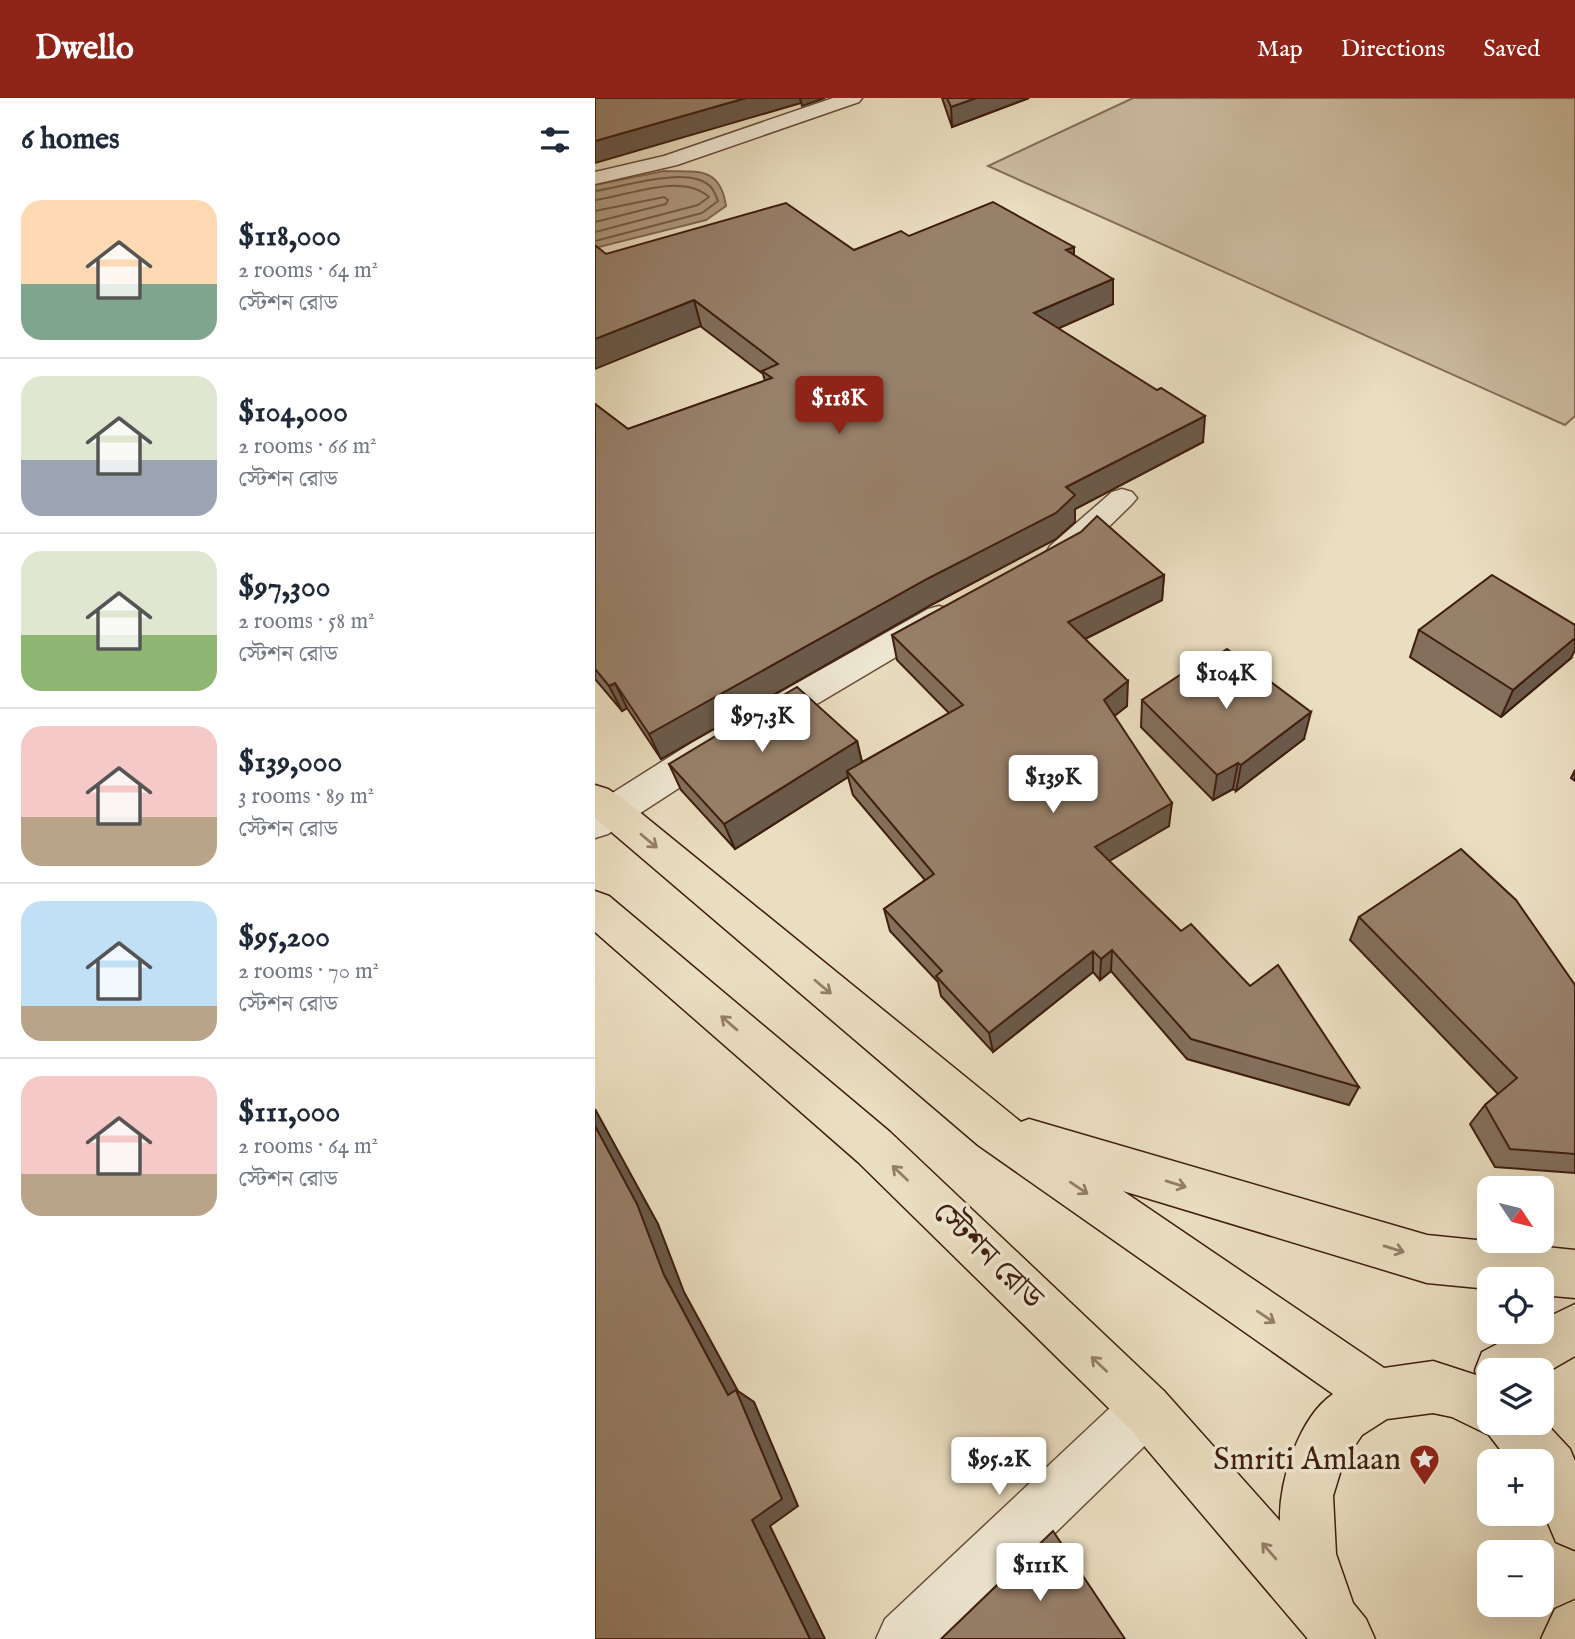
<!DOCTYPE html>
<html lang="en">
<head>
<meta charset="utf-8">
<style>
  body { margin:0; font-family:"IM FELL English","Noto Serif Bengali",serif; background:#f2f2f3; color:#1f2937; height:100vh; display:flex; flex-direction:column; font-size:26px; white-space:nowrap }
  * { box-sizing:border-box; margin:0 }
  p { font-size:23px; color:#747a83 }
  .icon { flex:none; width:38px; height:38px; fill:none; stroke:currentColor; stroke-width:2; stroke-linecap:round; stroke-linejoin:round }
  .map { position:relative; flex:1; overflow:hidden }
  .drawer { display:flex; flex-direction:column; background:#fff; width:595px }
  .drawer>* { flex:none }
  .needle { width:46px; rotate:125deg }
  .fabs { position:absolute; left:882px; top:1078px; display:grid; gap:14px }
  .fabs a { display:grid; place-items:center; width:77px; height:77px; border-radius:14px; background:#fff; box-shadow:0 7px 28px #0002; font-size:35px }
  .price { position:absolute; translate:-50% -60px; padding:0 16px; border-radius:7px; background:#fff; color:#222; font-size:23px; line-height:46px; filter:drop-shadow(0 2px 4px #0008) }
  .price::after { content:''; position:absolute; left:50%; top:42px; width:21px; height:16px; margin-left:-10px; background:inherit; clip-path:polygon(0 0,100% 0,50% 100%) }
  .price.on { background:#8f2418; color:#fff }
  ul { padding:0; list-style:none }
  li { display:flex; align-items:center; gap:21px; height:175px; padding:0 21px }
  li+li { border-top:2px solid #e0e1e3 }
  li span { display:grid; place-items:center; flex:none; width:196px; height:140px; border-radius:21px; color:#555 }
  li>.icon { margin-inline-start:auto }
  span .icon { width:84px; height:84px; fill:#fffc; stroke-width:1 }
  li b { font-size:30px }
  h2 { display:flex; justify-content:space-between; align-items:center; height:84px; padding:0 21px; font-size:30px }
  header { display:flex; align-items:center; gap:42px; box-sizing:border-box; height:98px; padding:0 35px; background:#8f2418; color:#fff }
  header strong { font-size:33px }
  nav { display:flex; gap:38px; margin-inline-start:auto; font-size:24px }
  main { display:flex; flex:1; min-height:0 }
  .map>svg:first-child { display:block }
  .green { fill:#cdbda2; stroke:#866d58; stroke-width:2 }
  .water { fill:#b09c83; stroke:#836954; stroke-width:2 }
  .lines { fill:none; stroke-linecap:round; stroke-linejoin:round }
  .shore { stroke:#785c48; stroke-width:2 }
  .minor-casing { stroke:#6a4d3a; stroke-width:3 }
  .primary-casing { stroke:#3f1d0e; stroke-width:3 }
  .minor { fill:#f1ead6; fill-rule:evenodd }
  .primary { fill:#eadec0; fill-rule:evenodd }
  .wall { fill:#836f5c; stroke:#3f1d0e; stroke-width:2 }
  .shaded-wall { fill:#6a5a4b; stroke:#3f1d0e; stroke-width:2 }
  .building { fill:#98816b; stroke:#3f1d0e; stroke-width:2 }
  .oneway { stroke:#947e67 }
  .labels { text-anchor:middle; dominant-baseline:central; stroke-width:7; stroke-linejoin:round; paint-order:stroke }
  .near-street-label { font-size:32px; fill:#3f1d0e; stroke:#f1ead6 }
  .near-poi-label { font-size:32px; fill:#3f1d0e; stroke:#f1ead6; text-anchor:end }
</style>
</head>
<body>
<header>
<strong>Dwello</strong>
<nav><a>Map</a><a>Directions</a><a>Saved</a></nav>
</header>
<main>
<section class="drawer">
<h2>6 homes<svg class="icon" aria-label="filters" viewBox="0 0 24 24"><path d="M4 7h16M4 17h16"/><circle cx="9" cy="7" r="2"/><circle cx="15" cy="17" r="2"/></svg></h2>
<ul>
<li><span style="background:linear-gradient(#ffd9b3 60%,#7fa58c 0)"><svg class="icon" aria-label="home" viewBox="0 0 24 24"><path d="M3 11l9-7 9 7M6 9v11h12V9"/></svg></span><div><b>$118,000</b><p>2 rooms · 64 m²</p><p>স্টেশন রোড</p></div></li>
<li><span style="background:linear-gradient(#dfe7d0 60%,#9aa5b1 0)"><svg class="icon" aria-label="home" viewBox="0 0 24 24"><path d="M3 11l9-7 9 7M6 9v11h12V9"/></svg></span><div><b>$104,000</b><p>2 rooms · 66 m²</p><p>স্টেশন রোড</p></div></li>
<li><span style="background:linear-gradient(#dfe7d0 60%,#8fb573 0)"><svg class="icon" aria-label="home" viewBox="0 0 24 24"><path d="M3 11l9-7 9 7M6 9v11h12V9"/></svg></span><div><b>$97,300</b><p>2 rooms · 58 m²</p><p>স্টেশন রোড</p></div></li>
<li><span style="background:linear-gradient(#f6c9c9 65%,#b9a48a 0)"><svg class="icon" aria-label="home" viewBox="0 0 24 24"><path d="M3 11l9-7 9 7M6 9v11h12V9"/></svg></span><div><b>$139,000</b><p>3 rooms · 89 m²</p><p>স্টেশন রোড</p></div></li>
<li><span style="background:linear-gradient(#bfe0f5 75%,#b9a48a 0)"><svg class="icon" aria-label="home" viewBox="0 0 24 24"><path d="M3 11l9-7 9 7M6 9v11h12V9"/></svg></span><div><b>$95,200</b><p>2 rooms · 70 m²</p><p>স্টেশন রোড</p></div></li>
<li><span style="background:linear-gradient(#f6c9c9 70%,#b9a48a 0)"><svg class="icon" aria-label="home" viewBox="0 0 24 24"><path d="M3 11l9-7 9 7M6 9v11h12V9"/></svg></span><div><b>$111,000</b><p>2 rooms · 64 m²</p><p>স্টেশন রোড</p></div></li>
</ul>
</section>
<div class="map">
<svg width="980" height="1541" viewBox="0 0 980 1541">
  <rect width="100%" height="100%" fill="#eadec0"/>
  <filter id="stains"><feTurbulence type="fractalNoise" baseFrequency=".00286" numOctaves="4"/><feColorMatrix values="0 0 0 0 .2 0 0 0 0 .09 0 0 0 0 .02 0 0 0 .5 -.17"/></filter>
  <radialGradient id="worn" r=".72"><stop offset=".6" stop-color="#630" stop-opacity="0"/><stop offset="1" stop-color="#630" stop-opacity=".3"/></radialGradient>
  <path class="green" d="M538 0H980V318L970 327 393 68Z"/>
  <path class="water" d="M69 73C103 74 125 68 131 108L111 122 0 150V87Z"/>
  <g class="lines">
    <g class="shore">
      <path d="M0 93C28 89 92 67 115 88 119 92 121 98 123 103L107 115 0 143"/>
      <path d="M0 102C33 98 86 74 114 99L103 107 0 134"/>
      <path d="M0 113 69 99 73 102 71 106 0 124"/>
    </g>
    <defs>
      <g id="minor">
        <path d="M238 0H267L264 4 82 67 0 86V74L69 58Z"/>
        <path d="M527 391 537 394 542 400 537 406 485 457 466 465 455 462 451 455 455 448 517 394Z"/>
        <path d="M344 508 355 511 360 519 355 527 124 664 13 736 0 740V706L98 644 333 511Z"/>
        <path d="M551 1285 569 1293 577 1311 569 1329 351 1541H281L290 1521 533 1293Z"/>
      </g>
      <g id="primary">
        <path d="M0 687 13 691 31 703 426 1024 434 1021 832 1137 980 1152V1200L947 1197V1181H894V1191L832 1185 528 1093 789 1270 838 1263 881 1277 880 1272 887 1254 925 1234H947V1222L980 1206V1258L947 1277V1272H894V1325H947V1321L975 1351 980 1363V1452L961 1444 947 1411V1363H914L894 1337 857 1319 838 1315 792 1321 767 1337 748 1365 738 1398 741 1456 758 1505 771 1521 780 1541H713L533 1329 263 1064 0 834V793L14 798 295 1034 569 1293 685 1423C684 1383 704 1319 738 1296L383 1047 0 720Z"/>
        <path d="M980 1502V1541H946L960 1511Z"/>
      </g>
    </defs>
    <use href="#minor" class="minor-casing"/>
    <use href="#primary" class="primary-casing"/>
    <use href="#minor" class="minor"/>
    <use href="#primary" class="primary"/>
  </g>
  <g class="wall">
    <path d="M347 0H434L357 29Z"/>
    <path d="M314 138 479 149V157L518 206 463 230 608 344 480 411V424L461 441 336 507 66 661 32 610 27 613 0 581V306L33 331 170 283 168 276 11 156 259 152Z"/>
    <path d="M569 477 567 502 490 541 532 608 519 618 574 728 514 763 586 833 655 888 764 989 754 1007 592 961 516 873 505 882 498 874 398 954 346 898 343 884 295 833 289 811 330 782 258 697 253 679 140 751 86 692 74 666 262 643 267 664 354 615 302 562 297 537Z"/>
    <path d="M824 532 976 560 906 619 815 559Z"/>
    <path d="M592 578 709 641 641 693 638 691 618 702 546 629 547 602Z"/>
    <path d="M980 672V683L976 680Z"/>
    <path d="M764 819 980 887V1075L900 1069 875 1026 890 1007 903 996 755 842Z"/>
  </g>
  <g class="shaded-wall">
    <path d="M151 0H205L206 5 0 65V43Z"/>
    <path d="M205 0H230L207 8Z"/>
    <path d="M381 0H434L357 29 356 9Z"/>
    <path d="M479 149V174L471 152Z"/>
    <path d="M518 181V206L440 241 439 215Z"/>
    <path d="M99 202 106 228 0 271V241Z"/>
    <path d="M610 318 608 344 480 411V424L461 441 336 507 66 661 54 636 471 389Z"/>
    <path d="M569 477 567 502 474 549 473 524Z"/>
    <path d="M980 540V552L976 560 906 619 918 592Z"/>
    <path d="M533 583 532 608 508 627 509 602Z"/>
    <path d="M20 585 32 610 27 613 14 588Z"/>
    <path d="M716 614 709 641 641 693 646 667Z"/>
    <path d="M262 643 268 669 252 673 253 679 140 751 129 726Z"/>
    <path d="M643 665 638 691 618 702 622 677Z"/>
    <path d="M577 705 574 728 499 772 500 749Z"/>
    <path d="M517 852 516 873 505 882 506 861Z"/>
    <path d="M498 853V874L398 954 394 935Z"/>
    <path d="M0 1011 63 1126 89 1194 143 1293 159 1304 203 1408 175 1428 230 1541H215L157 1422 133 1297 69 1177 0 1028Z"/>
  </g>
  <g class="building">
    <path d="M0 0H151L0 43Z"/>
    <path d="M352 0H381L356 9Z"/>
    <path d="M398 104 479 149 471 152 518 181 439 215 562 292 566 290 610 318 471 389 480 397 461 415 332 481 54 636 20 585 14 588 0 571V306L33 331 177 280 167 273 183 266 99 202 0 241V147L11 156 191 105 259 152 306 133 314 138Z"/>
    <path d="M502 418 569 477 473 524 533 583 509 602 577 705 500 749 586 833 596 826 655 888 683 867 764 989 596 941 517 852 506 861 498 853 394 935 341 878 347 873 289 811 339 776 252 673 368 607 297 537 486 434Z"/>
    <path d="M897 477 980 527V540L918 592 824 532Z"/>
    <path d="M632 551 716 614 646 667 643 665 622 677 547 602 588 575 592 578Z"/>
    <path d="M202 589 262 643 129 726 74 666Z"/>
    <path d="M866 751 921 802 980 887V1056L915 1051 890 1007 922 980 764 819Z"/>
    <path d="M0 1028 42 1106 69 1177 133 1297 141 1292 187 1401 157 1422 215 1541H0Z"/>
    <path d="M458 1433 530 1541H346Z"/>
  </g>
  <defs><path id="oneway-shaft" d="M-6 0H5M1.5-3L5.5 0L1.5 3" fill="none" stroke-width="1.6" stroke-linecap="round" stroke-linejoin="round" transform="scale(1.75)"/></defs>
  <g class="oneway">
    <use href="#oneway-shaft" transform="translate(54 743) rotate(40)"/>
    <use href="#oneway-shaft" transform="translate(228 889) rotate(40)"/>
    <use href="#oneway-shaft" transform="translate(134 925) rotate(-139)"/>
    <use href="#oneway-shaft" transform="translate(305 1075) rotate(-136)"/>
    <use href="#oneway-shaft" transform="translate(581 1086) rotate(17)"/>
    <use href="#oneway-shaft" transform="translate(484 1090) rotate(34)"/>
    <use href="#oneway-shaft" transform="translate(799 1151) rotate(17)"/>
    <use href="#oneway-shaft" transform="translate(671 1219) rotate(34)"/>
    <use href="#oneway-shaft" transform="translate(504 1266) rotate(-136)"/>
    <use href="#oneway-shaft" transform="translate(674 1453) rotate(-131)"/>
  </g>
  <defs>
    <symbol id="sight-pin" viewBox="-11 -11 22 30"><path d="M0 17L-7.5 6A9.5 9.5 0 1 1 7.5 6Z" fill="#8f2418" stroke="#f1ead6"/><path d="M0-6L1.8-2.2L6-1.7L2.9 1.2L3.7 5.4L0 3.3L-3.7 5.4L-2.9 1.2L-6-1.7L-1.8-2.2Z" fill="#fff"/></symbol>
  </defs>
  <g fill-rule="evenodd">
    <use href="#sight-pin" x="812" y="1344" width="35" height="47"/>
  </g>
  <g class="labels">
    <g class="near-street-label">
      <text transform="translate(392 1158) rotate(44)">স্টেশন রোড</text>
    </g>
    <g class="near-poi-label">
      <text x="806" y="1362">Smriti Amlaan</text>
    </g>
  </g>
  <rect width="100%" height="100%" filter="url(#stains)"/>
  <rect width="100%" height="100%" fill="url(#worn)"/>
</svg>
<div class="fabs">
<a><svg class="needle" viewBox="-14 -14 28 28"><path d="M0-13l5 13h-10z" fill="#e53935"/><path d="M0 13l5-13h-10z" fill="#747a83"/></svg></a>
<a><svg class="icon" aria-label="locate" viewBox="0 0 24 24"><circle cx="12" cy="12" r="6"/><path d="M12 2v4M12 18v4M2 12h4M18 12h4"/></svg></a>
<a><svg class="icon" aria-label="layers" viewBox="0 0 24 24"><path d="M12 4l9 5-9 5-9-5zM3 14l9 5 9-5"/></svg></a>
<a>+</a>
<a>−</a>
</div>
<b class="price on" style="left:244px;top:338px">$118K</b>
<b class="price" style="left:631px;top:613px">$104K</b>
<b class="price" style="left:167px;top:656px">$97.3K</b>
<b class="price" style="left:458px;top:717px">$139K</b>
<b class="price" style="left:404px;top:1399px">$95.2K</b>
<b class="price" style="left:445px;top:1505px">$111K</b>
</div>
</main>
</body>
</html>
